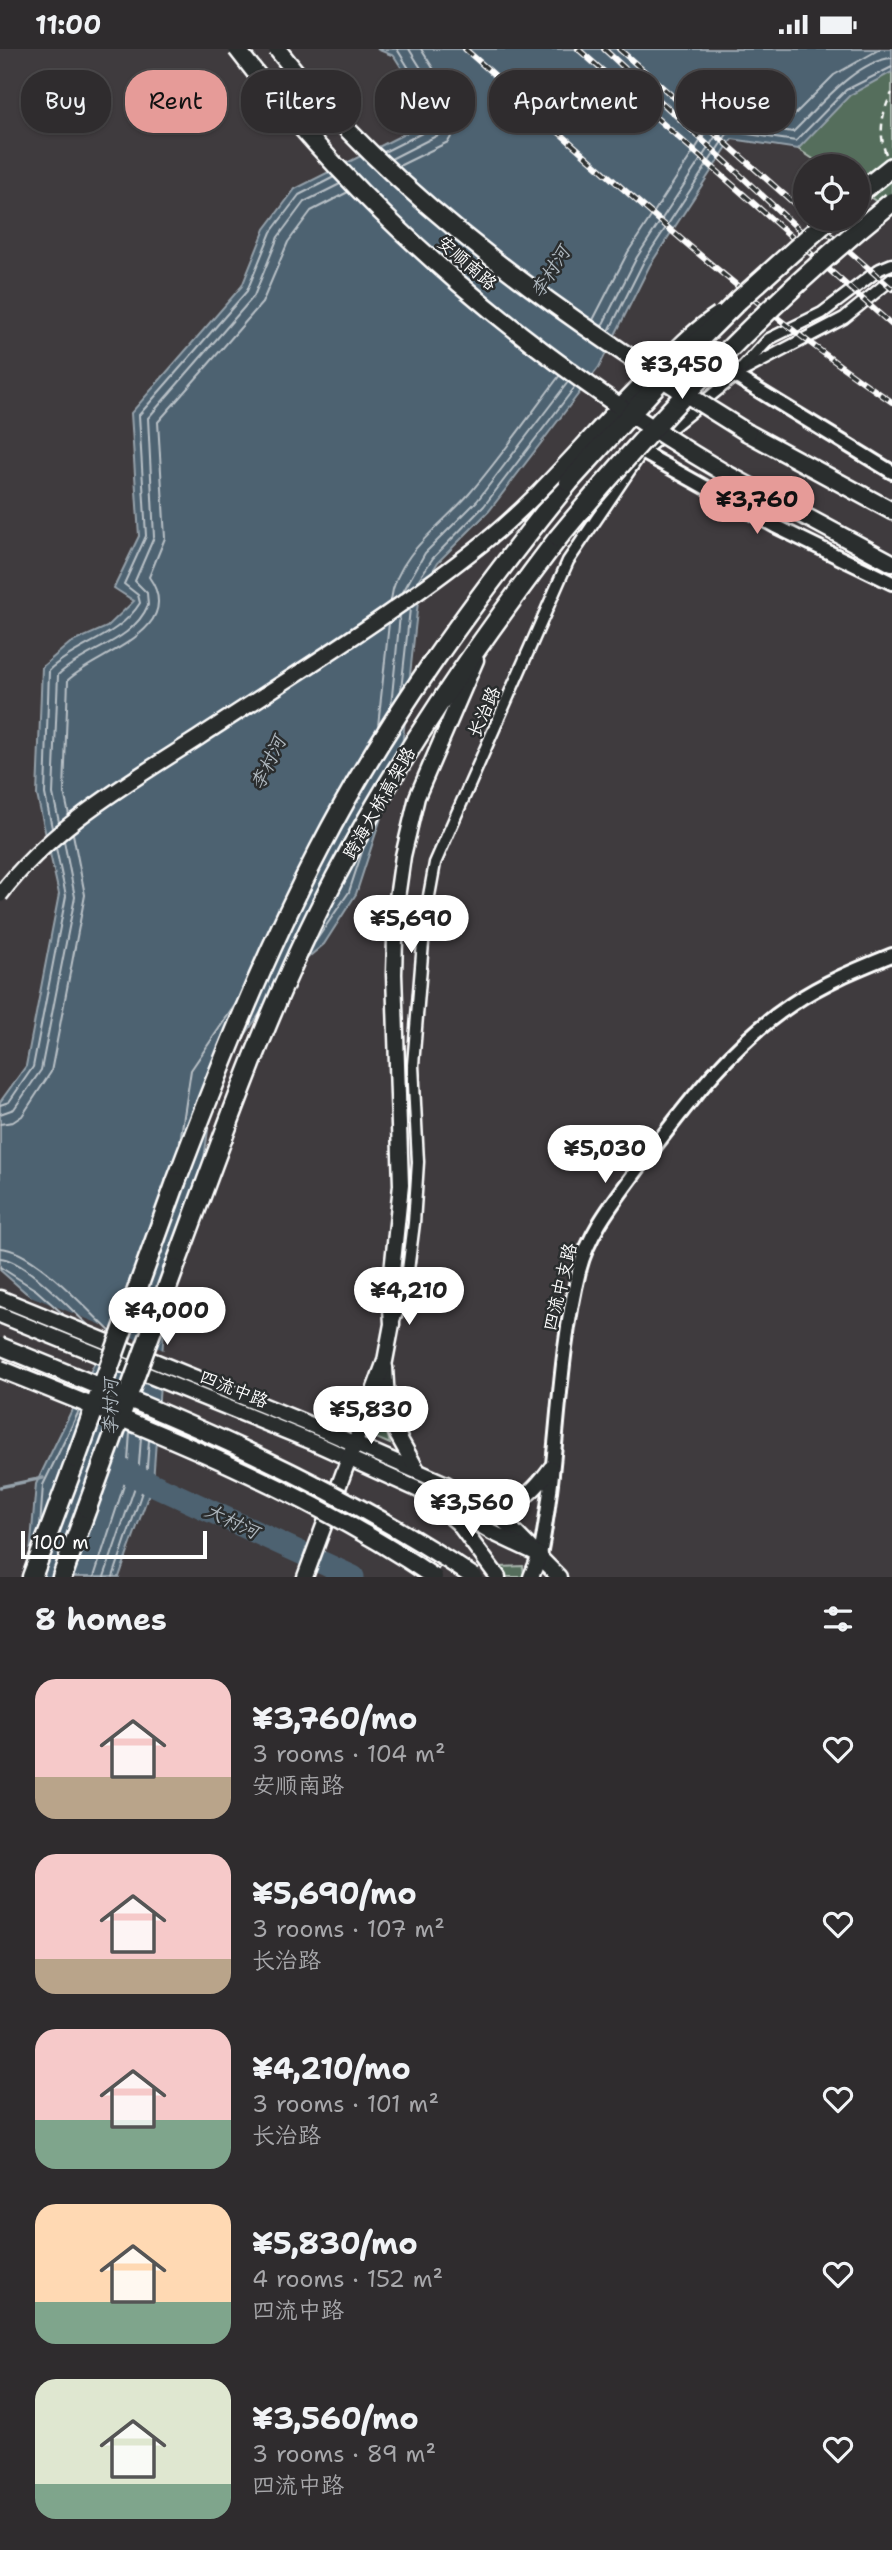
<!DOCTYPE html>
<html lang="en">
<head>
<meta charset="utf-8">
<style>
  body { margin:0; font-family:"Shantell Sans","LXGW WenKai TC",sans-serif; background:#373436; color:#f1f3f6; height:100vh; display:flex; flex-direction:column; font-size:26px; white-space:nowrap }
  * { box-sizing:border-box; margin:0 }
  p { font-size:23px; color:#a7a7aa }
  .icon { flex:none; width:38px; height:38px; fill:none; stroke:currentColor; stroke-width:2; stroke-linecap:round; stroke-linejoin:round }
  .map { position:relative; height:1528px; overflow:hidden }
  .panel { display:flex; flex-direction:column; background:#2f2c2e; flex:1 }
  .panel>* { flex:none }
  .guide { position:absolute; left:21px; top:21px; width:850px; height:63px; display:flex; gap:14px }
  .fabs { position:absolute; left:793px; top:105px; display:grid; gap:14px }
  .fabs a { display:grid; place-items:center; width:77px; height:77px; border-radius:50%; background:#2f2c2e; box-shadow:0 2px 5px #0004,0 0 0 2px #4a484a; font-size:35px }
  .scale { position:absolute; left:21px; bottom:18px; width:186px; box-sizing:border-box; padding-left:7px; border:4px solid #fff; border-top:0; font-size:19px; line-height:24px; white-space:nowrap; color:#fff; -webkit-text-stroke:5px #2a2d2e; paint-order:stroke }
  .price { position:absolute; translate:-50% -60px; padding:0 16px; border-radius:24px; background:#fff; color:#222; font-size:23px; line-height:46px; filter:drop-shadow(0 2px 4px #0008) }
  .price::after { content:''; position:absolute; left:50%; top:42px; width:21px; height:16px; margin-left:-10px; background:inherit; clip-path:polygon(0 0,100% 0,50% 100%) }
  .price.on { background:#e69b98; color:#111 }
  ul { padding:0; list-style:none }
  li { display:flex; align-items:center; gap:21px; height:175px; padding:0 35px }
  li span { display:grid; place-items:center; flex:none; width:196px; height:140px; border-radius:21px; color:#555 }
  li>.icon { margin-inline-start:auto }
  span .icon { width:84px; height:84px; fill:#fffc; stroke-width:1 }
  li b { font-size:30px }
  h2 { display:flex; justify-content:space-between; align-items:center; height:84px; padding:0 35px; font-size:30px }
  .chip { padding:0 24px; border-radius:28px; background:#2f2c2e; box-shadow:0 2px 5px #0004,0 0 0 2px #4a484a; font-size:24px; line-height:63px }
  .chip.on { background:#e69b98; color:#111 }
  .status { display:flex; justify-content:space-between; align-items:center; height:49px; padding:0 35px; background:#2f2c2e; direction:ltr }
  .status svg { height:19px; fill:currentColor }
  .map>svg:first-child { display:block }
  .green { fill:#556e5c; stroke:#aab6ae; stroke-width:2 }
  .water { fill:#4e6271; stroke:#95a1aa; stroke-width:2 }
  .pier { fill:#3f3b3e }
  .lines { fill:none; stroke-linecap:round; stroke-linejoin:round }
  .shore { stroke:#b8c0c6; stroke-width:2 }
  .stream { stroke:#95a1aa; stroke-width:3.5 }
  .river { stroke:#4e6271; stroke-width:23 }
  .minor-casing { stroke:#fff; stroke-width:15 }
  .tertiary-casing { stroke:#fff; stroke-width:18 }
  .secondary-casing { stroke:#fff; stroke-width:19 }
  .primary-casing { stroke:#fff; stroke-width:21 }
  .trunk-casing { stroke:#fff; stroke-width:23 }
  .path { stroke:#fff; stroke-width:2.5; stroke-dasharray:7 5; stroke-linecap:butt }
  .minor { stroke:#2a2d2e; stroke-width:10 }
  .tertiary { stroke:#2a2d2e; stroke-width:12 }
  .secondary { stroke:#2a2d2e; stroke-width:14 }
  .primary { stroke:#2a2d2e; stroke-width:16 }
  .trunk { stroke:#2a2d2e; stroke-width:18 }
  .rail-casing { stroke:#fff; stroke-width:6 }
  .rail { stroke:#2a2d2e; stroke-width:3.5; stroke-dasharray:10; stroke-linecap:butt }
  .secondary-bridge-casing { stroke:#fff; stroke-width:19; stroke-linecap:butt }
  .primary-bridge-casing { stroke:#fff; stroke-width:21; stroke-linecap:butt }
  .trunk-bridge-casing { stroke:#fff; stroke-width:23; stroke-linecap:butt }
  .secondary-bridge { stroke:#2a2d2e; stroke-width:14 }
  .primary-bridge { stroke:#2a2d2e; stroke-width:16 }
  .trunk-bridge { stroke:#2a2d2e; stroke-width:18 }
  .labels { text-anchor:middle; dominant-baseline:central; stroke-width:5; stroke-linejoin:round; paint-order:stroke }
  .street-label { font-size:18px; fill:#fff; stroke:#2a2d2e }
  .water-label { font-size:19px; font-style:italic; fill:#afb8bf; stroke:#2a2d2e }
</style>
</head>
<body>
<div class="status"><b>11:00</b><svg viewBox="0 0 49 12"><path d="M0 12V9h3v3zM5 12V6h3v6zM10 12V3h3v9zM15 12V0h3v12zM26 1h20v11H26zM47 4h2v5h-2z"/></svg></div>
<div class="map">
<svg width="892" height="1528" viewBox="0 0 892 1528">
  <rect width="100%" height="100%" fill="#3f3b3e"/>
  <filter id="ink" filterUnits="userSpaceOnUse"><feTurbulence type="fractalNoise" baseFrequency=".0143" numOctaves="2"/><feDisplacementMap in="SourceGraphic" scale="14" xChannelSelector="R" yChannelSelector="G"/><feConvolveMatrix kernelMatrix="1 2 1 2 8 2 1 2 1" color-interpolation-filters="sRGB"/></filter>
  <g filter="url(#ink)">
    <g class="green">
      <path d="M689 0H892V163L858 140V117H824L798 100Z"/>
      <path d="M377 1346 382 1347 383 1368 390 1395 367 1385Z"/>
      <path d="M523 1517 524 1528H505L500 1518Z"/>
    </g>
    <path class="water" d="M377 0H892V23L850 46 798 100 732 90 650 216 599 318 489 462 438 513 419 544 401 707 356 845 324 895 285 928 215 1030 197 1161 168 1224 153 1433 119 1528H28L36 1435 98 1307 0 1221V1053L26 1017 59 845 37 746 42 618 70 594 107 578 134 552 114 539 139 487 131 364 242 237 265 180 295 140 434 70 394 7Z"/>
    <path class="pier" d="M23 1244 166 1302 163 1342 92 1313 94 1308Z"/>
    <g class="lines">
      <g class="shore">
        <path d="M384 103 436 77 440 70 397 0"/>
        <path d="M391 110 442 84 449 73 447 61 409 0"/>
        <path d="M399 117 448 93 459 74 456 56 421 0"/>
        <path d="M593 271 628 203 714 71 734 63 789 71 834 26 880 0"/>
        <path d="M602 277 637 208 721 79 734 74 793 83C817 60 856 11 892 9"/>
        <path d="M609 282 644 212 727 85 734 83 796 92 846 41 892 18"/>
        <path d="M417 533 433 509 484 457 575 338"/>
        <path d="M403 543 425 504 477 452 568 333"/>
        <path d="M391 551C396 506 441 477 469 445 501 408 530 366 560 326"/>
        <path d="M401 641 410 560"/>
        <path d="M391 657 400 566"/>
        <path d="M378 677 389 574"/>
        <path d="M69 766 64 743 68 631C96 604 187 582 149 528L165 489 158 373 262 254 288 193 311 162 348 143"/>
        <path d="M59 773 53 745 58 626C85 600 133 593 148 556L147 544 135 532 154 488 148 369 254 247 278 188 304 153 340 135"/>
        <path d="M52 779 45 745 49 621C77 595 119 588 140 554L138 546 124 535 146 487 139 366 247 242 271 183 299 146 334 128"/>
        <path d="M315 893 349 843 364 797"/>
        <path d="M0 1056 9 1053 33 1018 66 847 56 799"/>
        <path d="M0 1065 14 1060 41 1021 75 848 64 792"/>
        <path d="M0 1075 13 1073 22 1067 51 1023 85 846 73 785"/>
        <path d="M180 1093 191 1021 237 953"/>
        <path d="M0 1199C33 1200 86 1260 111 1283"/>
        <path d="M0 1209C25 1211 67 1257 87 1275"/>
        <path d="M0 1218 36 1241 63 1265"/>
        <path d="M40 1478 43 1436 79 1362"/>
        <path d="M94 1528 127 1427 130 1383"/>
        <path d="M104 1528 138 1429 141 1388"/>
        <path d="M113 1528 146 1431 149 1391"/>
      </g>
      <path class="stream" d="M0 1438 43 1429"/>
      <path class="river" d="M124 1422 353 1528"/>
      <defs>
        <g id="minor">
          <path d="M745 321 844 269 892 230"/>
          <path d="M394 1271 405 1245 414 1174 418 1113 413 1016 425 869 435 814 568 512 642 403 735 327 769 290 822 264 880 220 892 215"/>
        </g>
        <g id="tertiary">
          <path d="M735 327 892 423"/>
          <path d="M642 403 775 477 892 534"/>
          <path d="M540 1506C559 1412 556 1315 579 1222 589 1182 616 1150 640 1117 685 1058 729 997 792 955 823 934 857 920 892 906"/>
        </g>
        <g id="secondary">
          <path d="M0 1249 321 1380 446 1435 497 1465 559 1528"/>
          <path d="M0 1266 315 1394 419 1441 458 1474 498 1528"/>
          <path d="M385 1318 388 1369 417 1421"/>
          <path d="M445 1454 493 1484 540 1506 531 1528"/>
          <path d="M484 1454C517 1460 532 1445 551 1419"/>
          <path d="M305 1528 385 1312 392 1275 390 1242 401 1136 394 925 396 856 403 807 417 748 476 611"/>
        </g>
        <g id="primary">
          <path d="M748 384 892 462"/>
          <path d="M723 423 892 514"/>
        </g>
        <g id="trunk">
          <path d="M858 145 892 118"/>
          <path d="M176 1133C219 1020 263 909 319 801 387 669 476 548 569 433"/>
          <path d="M174 1220C223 1089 269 954 335 829 398 709 476 597 558 489"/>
          <path d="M32 1528 76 1410"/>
          <path d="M62 1528 87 1459"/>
        </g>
      </defs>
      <use href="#minor" class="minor-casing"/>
      <use href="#tertiary" class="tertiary-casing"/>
      <use href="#secondary" class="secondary-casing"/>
      <use href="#primary" class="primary-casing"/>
      <use href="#trunk" class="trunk-casing"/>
      <path class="path" d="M886 105C878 85 882 62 892 44"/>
      <use href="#minor" class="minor"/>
      <use href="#tertiary" class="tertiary"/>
      <use href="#secondary" class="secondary"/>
      <use href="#primary" class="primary"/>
      <use href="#trunk" class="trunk"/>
      <defs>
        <g id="rail">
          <path d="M465 0C604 122 739 249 892 353"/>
          <path d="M578 0 892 276"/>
          <path d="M604 0 805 186"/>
          <path d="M619 0 805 164"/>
          <path d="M812 170 892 240"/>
        </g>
      </defs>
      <use href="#rail" class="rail-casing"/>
      <use href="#rail" class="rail"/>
      <defs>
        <path id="secondary-bridge" d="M0 846C51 778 128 734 198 689 294 626 393 566 483 494 548 442 598 375 658 318 677 299 695 280 718 265"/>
        <g id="primary-bridge">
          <path d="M237 0C368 172 537 313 723 423"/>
          <path d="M277 0C397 155 582 281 748 384"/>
          <path d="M0 1297C164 1363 326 1429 474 1528"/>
          <path d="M0 1320C145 1378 305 1440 434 1528"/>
        </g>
        <g id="trunk-bridge">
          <path d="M569 433 681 309 739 251 829 170"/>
          <path d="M558 489C660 366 768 253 892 153"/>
          <path d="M76 1410 176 1133"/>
          <path d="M87 1459 174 1220"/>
        </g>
      </defs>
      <use href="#secondary-bridge" class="secondary-bridge-casing"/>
      <use href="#primary-bridge" class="primary-bridge-casing"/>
      <use href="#trunk-bridge" class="trunk-bridge-casing"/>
      <use href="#secondary-bridge" class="secondary-bridge"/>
      <use href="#primary-bridge" class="primary-bridge"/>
      <use href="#trunk-bridge" class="trunk-bridge"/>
    </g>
  </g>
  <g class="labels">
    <g class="street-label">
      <text transform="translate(467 214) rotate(41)">安顺南路</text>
      <text transform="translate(484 663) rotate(-66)">长治路</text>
      <text transform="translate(379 754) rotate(-60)">跨海大桥高架路</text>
      <text transform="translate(560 1238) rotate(-76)">四流中支路</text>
      <text transform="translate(234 1340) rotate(22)">四流中路</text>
    </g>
    <g class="water-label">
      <text transform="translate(550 223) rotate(-58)">李村河</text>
      <text transform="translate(268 714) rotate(-65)">李村河</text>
      <text transform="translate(110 1358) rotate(-90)">李村河</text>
      <text transform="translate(232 1472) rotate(25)">大村河</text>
    </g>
  </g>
</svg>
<div class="fabs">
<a><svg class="icon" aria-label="locate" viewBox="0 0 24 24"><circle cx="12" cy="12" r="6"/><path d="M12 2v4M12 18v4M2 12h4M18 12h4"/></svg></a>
</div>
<div class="scale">100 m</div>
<b class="price" style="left:682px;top:352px">¥3,450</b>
<b class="price on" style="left:757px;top:487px">¥3,760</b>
<b class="price" style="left:411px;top:906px">¥5,690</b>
<b class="price" style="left:605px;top:1136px">¥5,030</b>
<b class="price" style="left:409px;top:1278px">¥4,210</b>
<b class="price" style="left:167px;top:1298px">¥4,000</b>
<b class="price" style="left:371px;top:1397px">¥5,830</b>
<b class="price" style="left:472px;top:1490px">¥3,560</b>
<div class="guide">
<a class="chip">Buy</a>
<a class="chip on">Rent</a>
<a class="chip">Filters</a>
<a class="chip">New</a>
<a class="chip">Apartment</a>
<a class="chip">House</a>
</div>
</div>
<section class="panel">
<h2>8 homes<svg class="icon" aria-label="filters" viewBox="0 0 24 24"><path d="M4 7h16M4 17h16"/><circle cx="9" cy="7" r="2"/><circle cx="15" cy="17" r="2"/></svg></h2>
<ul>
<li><span style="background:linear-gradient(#f6c9c9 70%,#b9a48a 0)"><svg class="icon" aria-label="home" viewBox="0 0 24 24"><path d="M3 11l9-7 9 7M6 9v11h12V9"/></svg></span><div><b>¥3,760/mo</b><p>3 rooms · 104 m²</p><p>安顺南路</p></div><svg class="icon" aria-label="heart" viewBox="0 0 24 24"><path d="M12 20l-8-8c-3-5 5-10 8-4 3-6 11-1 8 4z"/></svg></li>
<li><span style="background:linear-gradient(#f6c9c9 75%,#b9a48a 0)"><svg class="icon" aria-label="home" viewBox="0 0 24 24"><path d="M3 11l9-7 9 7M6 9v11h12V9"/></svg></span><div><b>¥5,690/mo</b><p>3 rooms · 107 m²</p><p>长治路</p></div><svg class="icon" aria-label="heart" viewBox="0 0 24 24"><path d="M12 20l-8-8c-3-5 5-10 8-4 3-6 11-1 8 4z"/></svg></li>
<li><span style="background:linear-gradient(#f6c9c9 65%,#7fa58c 0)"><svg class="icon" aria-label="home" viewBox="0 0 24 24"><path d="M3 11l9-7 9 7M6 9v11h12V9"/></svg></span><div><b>¥4,210/mo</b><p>3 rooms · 101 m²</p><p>长治路</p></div><svg class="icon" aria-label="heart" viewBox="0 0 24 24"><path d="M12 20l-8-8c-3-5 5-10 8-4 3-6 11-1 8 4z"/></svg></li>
<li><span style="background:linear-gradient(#ffd9b3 70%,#7fa58c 0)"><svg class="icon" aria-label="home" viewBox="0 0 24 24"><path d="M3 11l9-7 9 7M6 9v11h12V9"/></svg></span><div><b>¥5,830/mo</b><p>4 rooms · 152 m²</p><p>四流中路</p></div><svg class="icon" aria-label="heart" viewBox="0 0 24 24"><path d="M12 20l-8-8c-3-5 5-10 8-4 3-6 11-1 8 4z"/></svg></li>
<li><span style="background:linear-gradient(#dfe7d0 75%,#7fa58c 0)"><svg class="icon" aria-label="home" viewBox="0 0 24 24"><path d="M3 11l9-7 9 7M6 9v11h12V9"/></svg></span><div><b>¥3,560/mo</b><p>3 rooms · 89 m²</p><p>四流中路</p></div><svg class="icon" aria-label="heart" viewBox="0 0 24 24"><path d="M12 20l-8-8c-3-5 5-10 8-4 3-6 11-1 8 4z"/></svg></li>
</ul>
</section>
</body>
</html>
